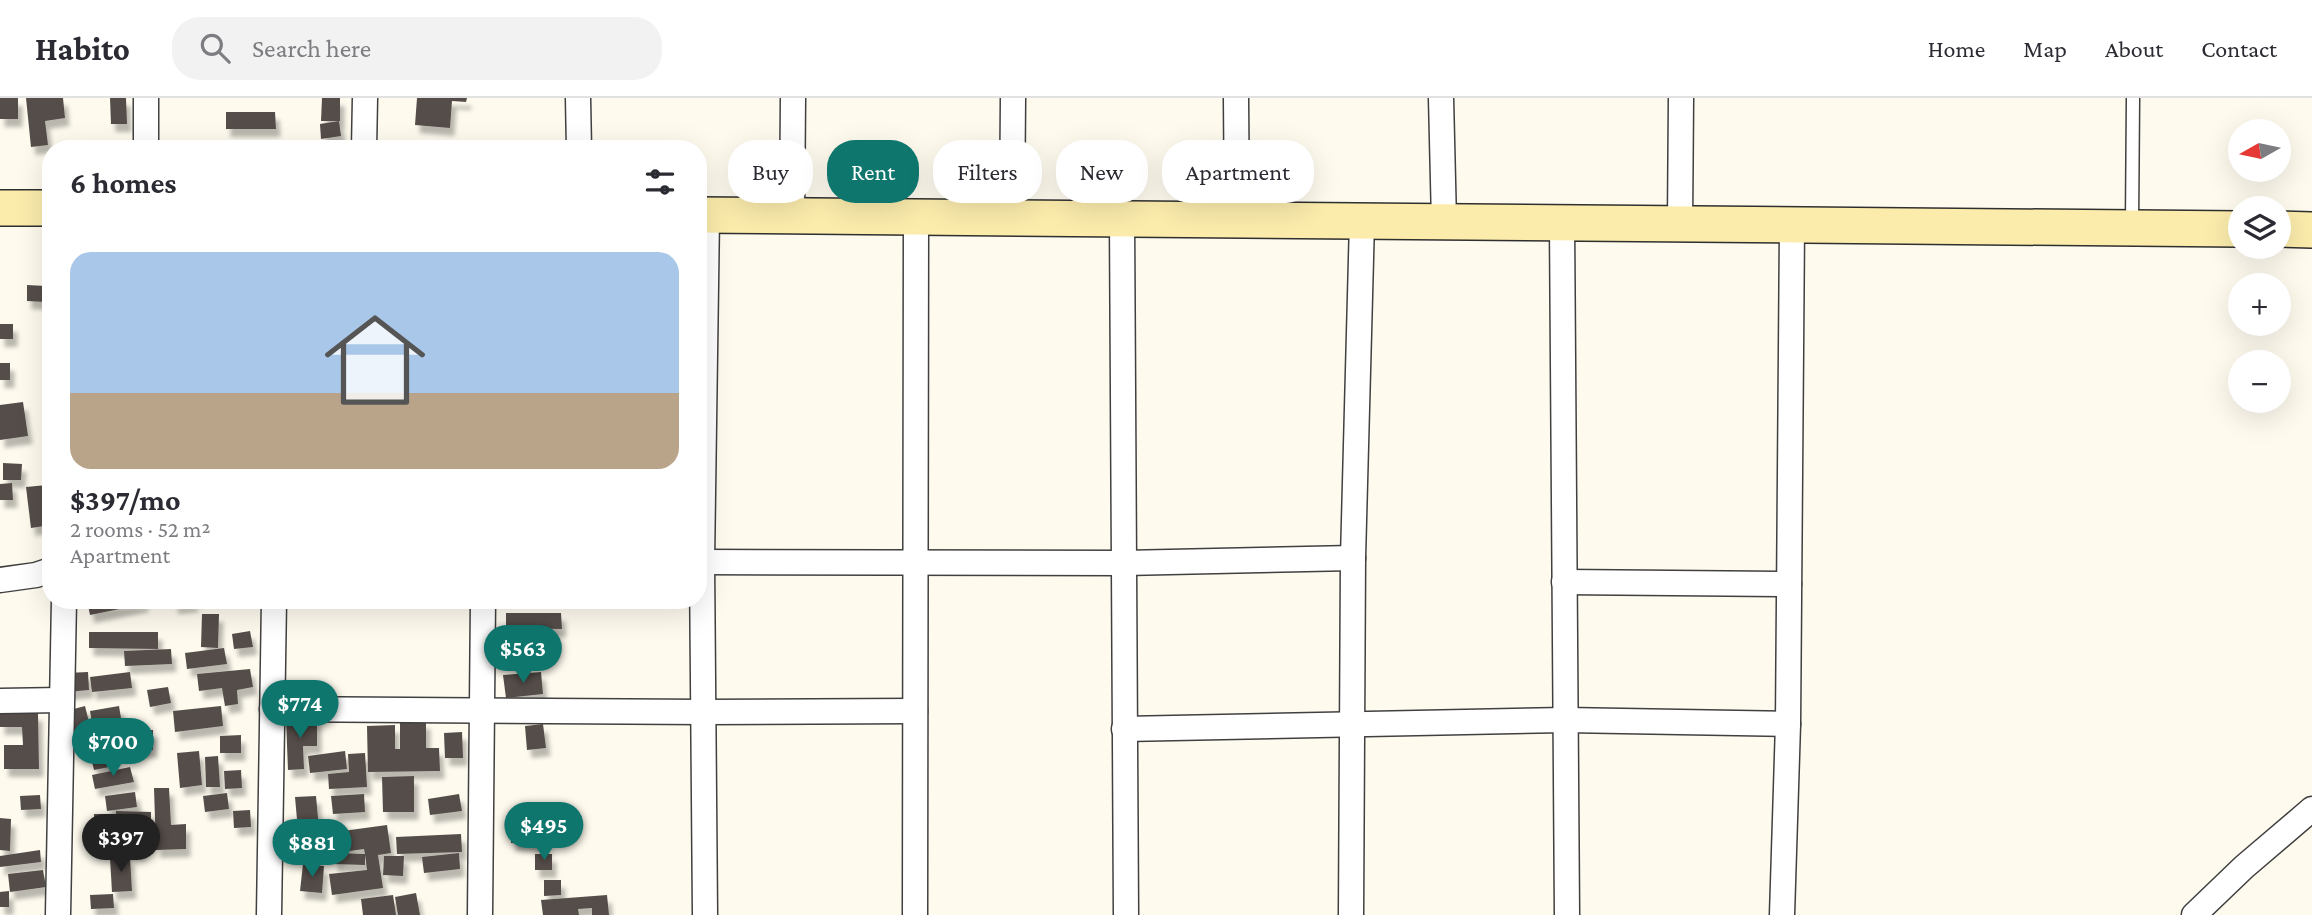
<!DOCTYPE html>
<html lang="en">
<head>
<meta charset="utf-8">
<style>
  body { margin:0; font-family:"Crimson Pro",serif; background:#f2f2f3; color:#2b2b33; height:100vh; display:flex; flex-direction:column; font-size:26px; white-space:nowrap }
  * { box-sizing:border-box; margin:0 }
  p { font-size:23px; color:#7c7c81 }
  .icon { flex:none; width:38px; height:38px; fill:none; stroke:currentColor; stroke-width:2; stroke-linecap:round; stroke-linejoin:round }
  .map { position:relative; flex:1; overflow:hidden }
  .sheet { position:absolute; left:42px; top:42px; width:665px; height:469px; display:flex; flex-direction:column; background:#fff; border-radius:28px; box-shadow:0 7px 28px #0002 }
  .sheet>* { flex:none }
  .banner { position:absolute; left:728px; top:42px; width:665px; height:63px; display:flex; gap:14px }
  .needle { width:46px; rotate:261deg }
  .tools { position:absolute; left:2228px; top:21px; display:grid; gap:14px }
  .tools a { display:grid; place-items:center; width:63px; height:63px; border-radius:50%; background:#fff; box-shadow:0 7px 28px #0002; font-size:35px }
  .price { position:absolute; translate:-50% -60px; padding:0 16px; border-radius:24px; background:#0f766e; color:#fff; font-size:23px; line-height:46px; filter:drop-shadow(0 2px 4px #0008) }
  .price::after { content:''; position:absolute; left:50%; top:42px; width:21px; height:16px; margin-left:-10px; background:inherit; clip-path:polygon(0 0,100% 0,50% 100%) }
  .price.current { background:#222; color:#fff }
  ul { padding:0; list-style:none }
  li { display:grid; align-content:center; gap:14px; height:371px; padding:0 28px }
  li+li { border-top:2px solid #e1e1e2 }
  li span { display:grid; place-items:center; height:217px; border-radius:21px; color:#555 }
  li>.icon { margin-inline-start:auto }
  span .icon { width:126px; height:126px; fill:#fffc; stroke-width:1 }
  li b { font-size:30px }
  h2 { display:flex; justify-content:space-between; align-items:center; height:84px; padding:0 28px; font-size:30px }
  .pill { padding:0 24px; border-radius:28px; background:#fff; box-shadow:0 7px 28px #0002; font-size:24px; line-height:63px }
  .pill.current { background:#0f766e; color:#fff }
  header { display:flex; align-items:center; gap:42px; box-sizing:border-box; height:98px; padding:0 35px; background:#fff; border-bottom:2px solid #e1e1e2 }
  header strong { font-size:33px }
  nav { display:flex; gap:38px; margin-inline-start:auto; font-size:24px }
  .search { width:490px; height:63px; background:#f2f2f3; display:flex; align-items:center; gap:18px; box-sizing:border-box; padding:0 24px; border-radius:28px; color:#7c7c81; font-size:26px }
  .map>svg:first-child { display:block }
  .building { fill:#554e4a; fill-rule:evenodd; filter:url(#shadow) }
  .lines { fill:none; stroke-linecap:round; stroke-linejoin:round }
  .lane-casing { stroke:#404040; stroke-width:15 }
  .street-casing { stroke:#404040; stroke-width:27 }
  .secondary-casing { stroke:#2f2f2f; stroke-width:38 }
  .lane { stroke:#fff; stroke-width:12 }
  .street { stroke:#fff; stroke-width:24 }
  .secondary { stroke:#fbecac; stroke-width:35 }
</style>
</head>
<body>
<header>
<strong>Habito</strong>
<div class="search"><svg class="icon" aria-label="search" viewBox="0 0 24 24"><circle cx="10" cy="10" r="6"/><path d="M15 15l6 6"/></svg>Search here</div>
<nav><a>Home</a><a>Map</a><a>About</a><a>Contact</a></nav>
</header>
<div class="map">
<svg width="2312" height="817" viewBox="0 0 2312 817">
  <defs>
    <filter id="shadow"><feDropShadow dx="4.5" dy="8" stdDeviation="2" flood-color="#0004"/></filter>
  </defs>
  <rect width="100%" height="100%" fill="#fefaee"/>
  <g class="building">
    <rect x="0" y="0" width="18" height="21"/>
    <path d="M26 0H63L65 20 45 23 48 47 31 49Z"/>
    <path d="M110 0H126L127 26H111Z"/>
    <path d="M322 0H340V23H321Z"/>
    <path d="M417 0H467L466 4 452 3 450 30 415 27Z"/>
    <path d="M226 14H275L276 31H226Z"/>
    <path d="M339 23 341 38 321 41 320 26Z"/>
    <path d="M27 187 46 188 45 204 27 203Z"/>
    <rect x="0" y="226" width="13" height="15"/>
    <rect x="0" y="265" width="10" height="17"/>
    <path d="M23 304 28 338 0 342V307Z"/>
    <path d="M3 365 22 366 21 382H3Z"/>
    <path d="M12 385 13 402H0V386Z"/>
    <path d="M47 387 51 427 31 430 26 389Z"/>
    <path d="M87 502H144V506L90 517Z"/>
    <path d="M173 502H193L194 506 174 508Z"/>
    <path d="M506 515H561L562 531 506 530Z"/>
    <path d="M202 516H219L218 550 201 549Z"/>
    <path d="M250 533 253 549 234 551 232 536Z"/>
    <path d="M89 534H158V551L89 550Z"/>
    <path d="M224 550 227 566 187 571 185 555Z"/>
    <path d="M171 551 172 566 125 568 124 553Z"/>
    <path d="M250 571 253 589 237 592 238 606 225 608 222 590 199 593 197 576Z"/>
    <path d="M88 574 89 592 67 594 66 575Z"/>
    <path d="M130 574 132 590 92 594 90 579Z"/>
    <path d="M541 574 543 596 506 600 503 577Z"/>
    <path d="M168 589 171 605 150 609 147 592Z"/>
    <path d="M85 608 90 628 75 632 70 612Z"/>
    <path d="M119 608 122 626 93 631 90 613Z"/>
    <path d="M221 608 223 628 175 634 173 613Z"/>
    <path d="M0 615H38L39 671H4V647H23L22 629H0Z"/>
    <path d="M317 619V648H303L304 671 288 672 286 621Z"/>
    <path d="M426 623V650H439L440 673 368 674 367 628 395 627V651H400V624Z"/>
    <path d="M543 626 546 650 527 652 525 628Z"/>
    <path d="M112 632H153V652L113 653Z"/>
    <path d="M462 634 463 660H445L444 635Z"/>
    <path d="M108 637 114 668 94 672 87 642Z"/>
    <path d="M241 637V655H220V638Z"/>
    <path d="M199 653 202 687 180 690 177 655Z"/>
    <path d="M345 653 347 671 310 675 308 658Z"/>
    <path d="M365 655 367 689 329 691 328 676 349 674 348 656Z"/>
    <path d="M218 658 220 689H206L205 659Z"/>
    <path d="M130 669 134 684 95 691 92 677Z"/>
    <path d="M241 672 242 690 225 691 224 673Z"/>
    <path d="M414 678V714H383L382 679Z"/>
    <path d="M154 690H169L171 727 186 726V751L156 752Z"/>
    <path d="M135 694 137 709 107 713 105 698Z"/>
    <path d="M227 695 229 711 205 714 203 698Z"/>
    <path d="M364 696 365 714 333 716 331 698Z"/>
    <path d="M459 696 462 713 430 717 428 701Z"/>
    <path d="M40 697 41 711 21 712 20 698Z"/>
    <path d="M316 698 319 731 298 733 295 699Z"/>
    <path d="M250 712 251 729 234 730 233 713Z"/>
    <path d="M116 713 151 714V730L116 729Z"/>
    <rect x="94" y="716" width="17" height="17"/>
    <path d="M0 720 11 721 10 753 0 752Z"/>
    <path d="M387 727 391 755 378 757 383 790 332 797 329 776 367 772 365 757V767L333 766V755L331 756 328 735ZM364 751 365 756 333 755H335Z"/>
    <path d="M511 728 539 729 538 746 511 745Z"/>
    <path d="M114 734 144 739 141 754 112 749Z"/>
    <path d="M461 736 462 754 397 756 396 739Z"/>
    <path d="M40 752 41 764 0 769V758Z"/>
    <path d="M459 755 460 771 424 775 422 759Z"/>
    <rect x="535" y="756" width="17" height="16"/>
    <path d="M384 758H404L403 778 383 777Z"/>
    <path d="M130 759 132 793 112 794 110 760Z"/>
    <path d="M303 766 324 768 322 795 300 793Z"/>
    <path d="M43 772 46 789 10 794 8 776Z"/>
    <path d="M544 782H561V797L544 798Z"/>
    <path d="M9 793V809H0V794Z"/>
    <path d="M416 795 420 817H398L395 799Z"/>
    <path d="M113 796 114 810 91 811 90 797Z"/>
    <path d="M393 797 396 817H363L361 801Z"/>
    <path d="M607 797 609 817H592V810L578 811 579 817H543L541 802Z"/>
  </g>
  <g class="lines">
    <defs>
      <path id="lane" d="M2132 126 2133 0"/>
      <g id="street">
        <path d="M578 0 579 51"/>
        <path d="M1236 0 1237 122"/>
        <path d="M1441 0 1444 124"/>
        <path d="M146 51V0"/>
        <path d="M364 51 365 0"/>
        <path d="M792 118 793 0"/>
        <path d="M1012 120 1013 0"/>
        <path d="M1122 121 1126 817"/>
        <path d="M1562 125 1567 817"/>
        <path d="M1680 126 1681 0"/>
        <path d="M702 464 1124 465 1353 460"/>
        <path d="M0 482 36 477 51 472"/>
        <path d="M1564 484 1789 486"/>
        <path d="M0 603 61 602"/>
        <path d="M272 611 705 614 915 613"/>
        <path d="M1124 631 1565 622 1788 626"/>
        <path d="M58 817 64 502"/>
        <path d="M269 817 274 502"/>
        <path d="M480 817 483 502"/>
        <path d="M705 817 702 464 707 117"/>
        <path d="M915 817 916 119"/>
        <path d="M1351 817 1353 460 1362 123"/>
        <path d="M1782 817 1788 626 1792 127"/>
        <path d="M2194 817 2244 769 2312 711"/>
      </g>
      <g id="secondary">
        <path d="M0 110H51"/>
        <path d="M698 117 2240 131"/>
        <path d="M2278 131 2312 132"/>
      </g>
    </defs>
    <use href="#lane" class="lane-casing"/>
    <use href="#street" class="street-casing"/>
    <use href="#secondary" class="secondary-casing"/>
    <use href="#lane" class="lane"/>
    <use href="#street" class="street"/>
    <use href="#secondary" class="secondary"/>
  </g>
</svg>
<div class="tools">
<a><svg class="needle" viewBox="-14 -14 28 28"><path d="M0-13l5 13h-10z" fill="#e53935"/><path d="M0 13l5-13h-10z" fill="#7c7c81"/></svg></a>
<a><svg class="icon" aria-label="layers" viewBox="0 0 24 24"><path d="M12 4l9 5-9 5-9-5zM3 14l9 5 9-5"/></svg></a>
<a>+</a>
<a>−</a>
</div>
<b class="price" style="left:523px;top:587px">$563</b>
<b class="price" style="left:300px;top:642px">$774</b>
<b class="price" style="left:113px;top:680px">$700</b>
<b class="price" style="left:544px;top:764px">$495</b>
<b class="price current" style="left:121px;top:776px">$397</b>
<b class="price" style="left:312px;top:781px">$881</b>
<div class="banner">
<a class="pill">Buy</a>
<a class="pill current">Rent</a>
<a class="pill">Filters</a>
<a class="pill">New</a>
<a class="pill">Apartment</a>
</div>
<section class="sheet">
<h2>6 homes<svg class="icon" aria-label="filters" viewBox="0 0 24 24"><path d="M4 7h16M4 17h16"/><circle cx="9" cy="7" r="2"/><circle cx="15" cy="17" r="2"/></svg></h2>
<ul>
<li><span style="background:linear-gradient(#a9c7e8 65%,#b9a48a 0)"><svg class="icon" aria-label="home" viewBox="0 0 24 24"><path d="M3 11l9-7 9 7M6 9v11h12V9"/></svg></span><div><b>$397/mo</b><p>2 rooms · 52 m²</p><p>Apartment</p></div></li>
</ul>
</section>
</div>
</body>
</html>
